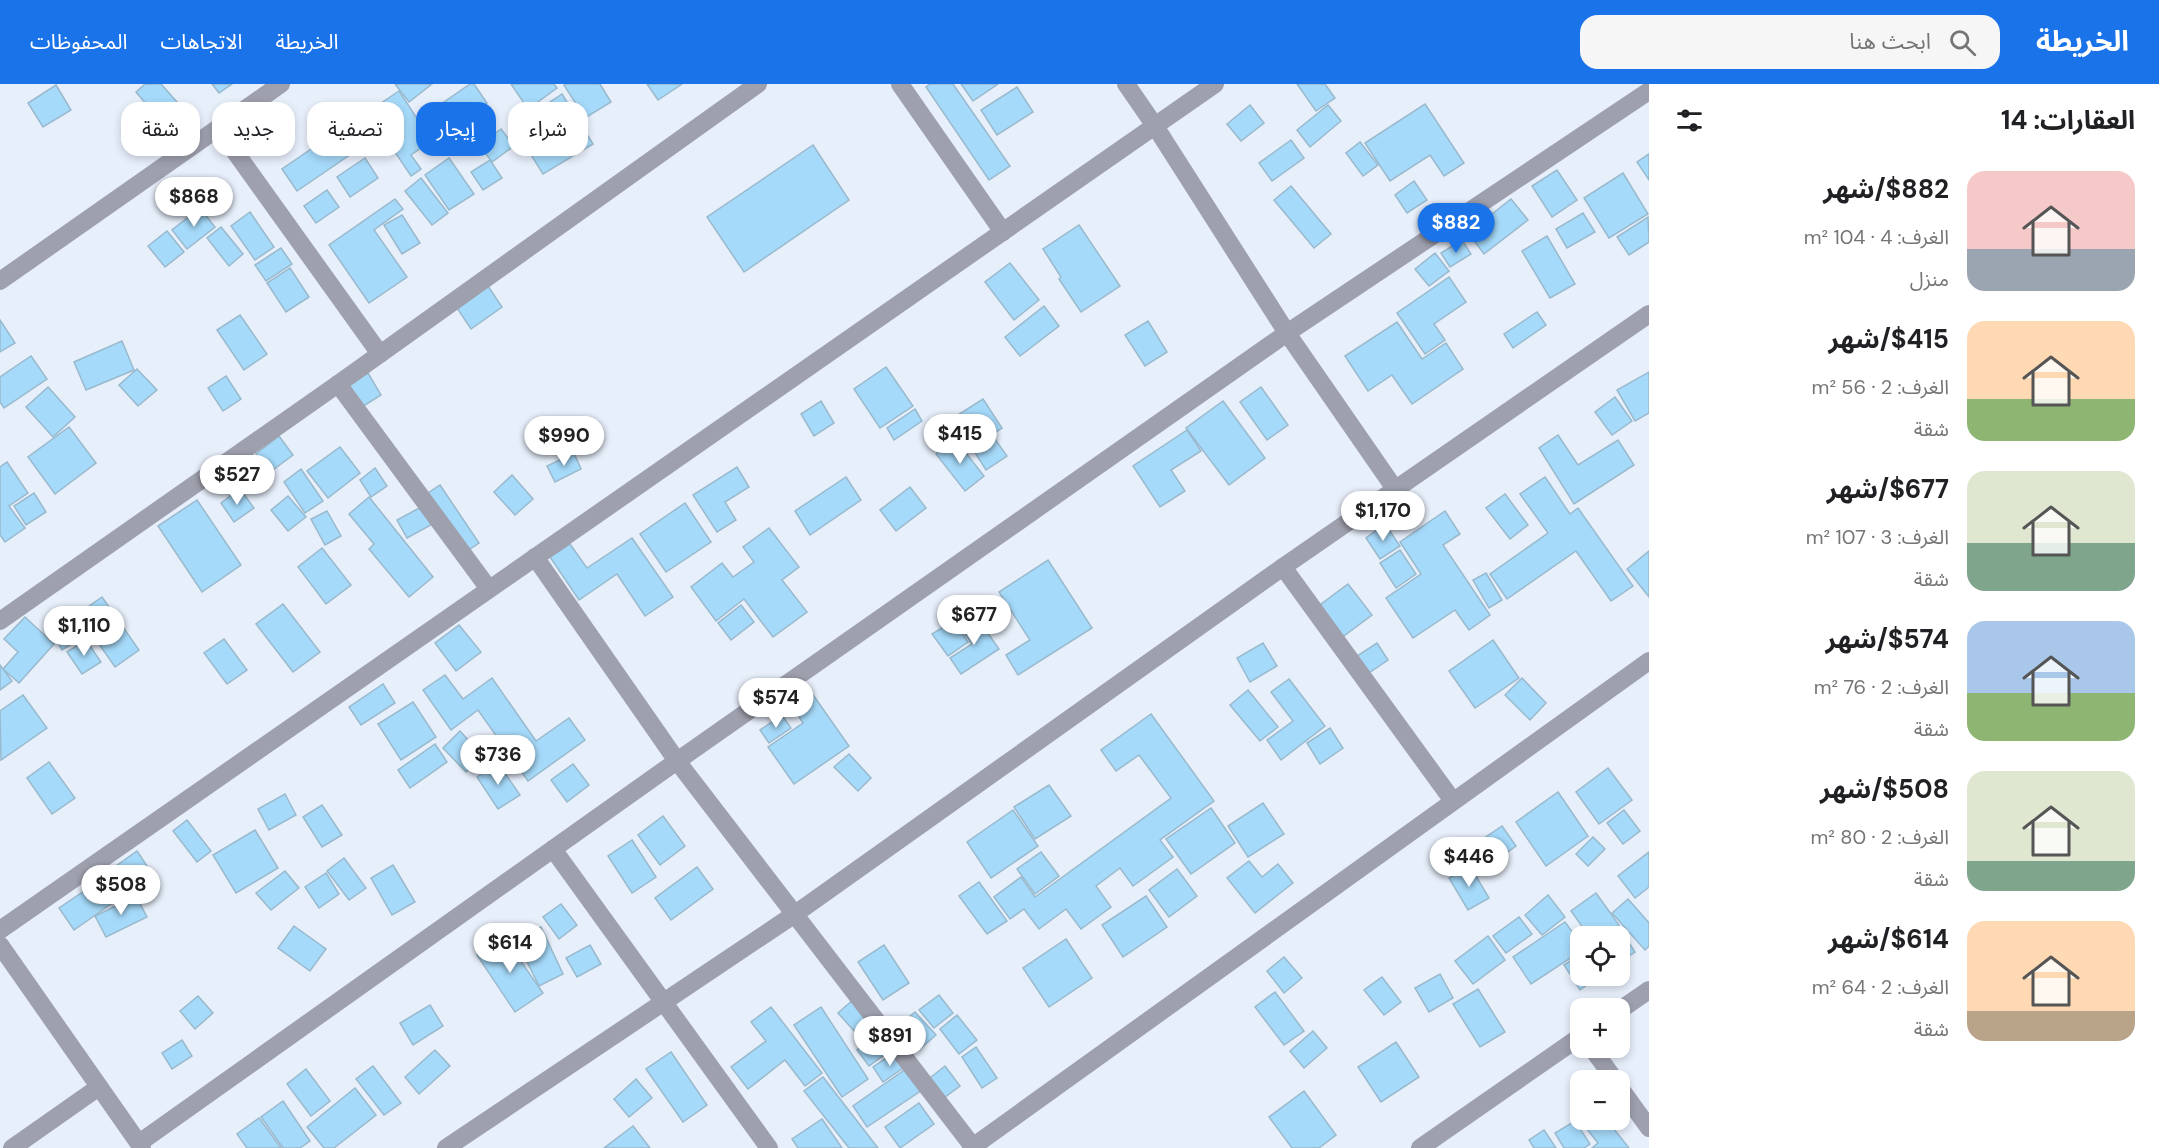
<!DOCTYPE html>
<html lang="ar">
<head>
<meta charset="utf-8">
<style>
  body { margin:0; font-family:"DM Sans","Noto Sans Arabic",sans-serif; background:#f6f6f6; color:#202124; direction:rtl; height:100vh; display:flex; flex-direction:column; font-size:22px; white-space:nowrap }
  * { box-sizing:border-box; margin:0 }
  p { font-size:20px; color:#757577 }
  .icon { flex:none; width:33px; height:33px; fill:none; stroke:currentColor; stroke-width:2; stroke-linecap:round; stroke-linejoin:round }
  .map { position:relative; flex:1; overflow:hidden; direction:ltr }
  .sheet { display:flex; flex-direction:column; background:#fff; width:510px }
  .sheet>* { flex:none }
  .top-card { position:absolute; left:18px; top:18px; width:570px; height:54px; direction:rtl; display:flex; gap:12px }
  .fabs { position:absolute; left:1570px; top:842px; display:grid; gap:12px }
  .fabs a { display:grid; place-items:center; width:60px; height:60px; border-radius:12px; background:#fff; box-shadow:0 3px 9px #0003; font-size:30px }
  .price { position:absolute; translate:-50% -51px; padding:0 14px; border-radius:21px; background:#fff; color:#222; font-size:20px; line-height:39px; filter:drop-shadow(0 2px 3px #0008) }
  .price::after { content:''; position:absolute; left:50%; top:36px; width:18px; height:14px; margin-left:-9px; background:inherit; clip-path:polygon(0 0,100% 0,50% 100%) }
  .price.current { background:#1a73e8; color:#fff }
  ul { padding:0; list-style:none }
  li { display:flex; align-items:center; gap:18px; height:150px; padding:0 24px }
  li span { display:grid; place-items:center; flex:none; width:168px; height:120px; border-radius:18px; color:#555 }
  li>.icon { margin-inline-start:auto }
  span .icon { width:72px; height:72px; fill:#fffc; stroke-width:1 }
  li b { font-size:26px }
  h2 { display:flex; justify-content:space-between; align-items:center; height:72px; padding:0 24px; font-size:26px }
  .tag { padding:0 21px; border-radius:18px; background:#fff; box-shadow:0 3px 9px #0003; font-size:21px; line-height:54px }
  .tag.current { background:#1a73e8; color:#fff }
  header { display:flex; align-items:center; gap:36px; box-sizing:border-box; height:84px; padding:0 30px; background:#1a73e8; color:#fff }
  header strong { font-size:28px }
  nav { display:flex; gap:33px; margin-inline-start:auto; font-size:21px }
  .search { width:420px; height:54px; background:#f6f6f6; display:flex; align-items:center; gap:15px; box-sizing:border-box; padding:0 21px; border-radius:18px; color:#757577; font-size:22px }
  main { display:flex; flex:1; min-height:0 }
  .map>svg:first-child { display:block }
  .building { fill:#a6dafa; stroke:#99b9cd; stroke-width:1.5 }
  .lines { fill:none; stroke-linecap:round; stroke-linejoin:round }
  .minor { stroke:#9fa0ae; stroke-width:18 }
</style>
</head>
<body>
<header>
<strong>الخريطة</strong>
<div class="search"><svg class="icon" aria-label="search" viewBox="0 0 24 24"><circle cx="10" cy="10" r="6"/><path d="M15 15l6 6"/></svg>ابحث هنا</div>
<nav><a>الخريطة</a><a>الاتجاهات</a><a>المحفوظات</a></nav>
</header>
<main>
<section class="sheet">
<h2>العقارات: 14<svg class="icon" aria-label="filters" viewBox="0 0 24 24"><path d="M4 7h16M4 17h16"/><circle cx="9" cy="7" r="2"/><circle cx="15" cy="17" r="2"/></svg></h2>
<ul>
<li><span style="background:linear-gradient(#f6c9c9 65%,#9aa5b1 0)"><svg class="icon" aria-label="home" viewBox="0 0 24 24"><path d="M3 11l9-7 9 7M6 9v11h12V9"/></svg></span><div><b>$882/شهر</b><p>الغرف: 4 · 104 m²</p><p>منزل</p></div></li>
<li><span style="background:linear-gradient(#ffd9b3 65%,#8fb573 0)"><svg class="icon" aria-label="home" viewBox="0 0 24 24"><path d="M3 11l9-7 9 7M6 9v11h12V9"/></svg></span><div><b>$415/شهر</b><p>الغرف: 2 · 56 m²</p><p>شقة</p></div></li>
<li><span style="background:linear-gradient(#dfe7d0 60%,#7fa58c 0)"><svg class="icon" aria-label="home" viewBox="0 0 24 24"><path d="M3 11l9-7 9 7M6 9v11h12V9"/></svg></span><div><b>$677/شهر</b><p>الغرف: 3 · 107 m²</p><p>شقة</p></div></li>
<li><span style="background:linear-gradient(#a9c7e8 60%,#8fb573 0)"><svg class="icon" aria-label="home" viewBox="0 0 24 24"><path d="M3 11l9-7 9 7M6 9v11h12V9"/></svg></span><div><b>$574/شهر</b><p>الغرف: 2 · 76 m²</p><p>شقة</p></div></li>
<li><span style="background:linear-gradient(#dfe7d0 75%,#7fa58c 0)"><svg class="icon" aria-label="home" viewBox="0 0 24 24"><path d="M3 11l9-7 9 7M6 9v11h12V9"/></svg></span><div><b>$508/شهر</b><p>الغرف: 2 · 80 m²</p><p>شقة</p></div></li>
<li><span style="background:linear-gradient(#ffd9b3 75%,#b9a48a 0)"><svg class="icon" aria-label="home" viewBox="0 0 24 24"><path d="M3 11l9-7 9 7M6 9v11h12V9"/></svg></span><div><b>$614/شهر</b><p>الغرف: 2 · 64 m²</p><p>شقة</p></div></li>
</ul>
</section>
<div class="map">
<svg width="1649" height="1064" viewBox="0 0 1649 1064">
  <rect width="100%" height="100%" fill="#e7effb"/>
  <g class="building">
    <path d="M145 0H161L177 18 158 34 136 8Z"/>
    <path d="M212 0H232L219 9Z"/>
    <path d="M395 0H432L409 18Z"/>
    <path d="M470 0H474L487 19 411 71 421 85 411 92 368 28 399 7 418 36Z"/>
    <path d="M511 0H554L557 4 528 25Z"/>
    <path d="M566 0H600L611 18 585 34 564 1Z"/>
    <path d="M647 0H682L658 16Z"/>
    <path d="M930 0H953L1010 82 989 96 926 3Z"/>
    <path d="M961 0H998L973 17Z"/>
    <path d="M1297 0H1325L1335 14 1316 27Z"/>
    <path d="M56 1 71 26 43 43 28 19Z"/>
    <path d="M1017 3 1033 28 997 51 981 26Z"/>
    <path d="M562 10 593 60 543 90 523 58 548 42 538 26Z"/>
    <path d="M1425 20 1464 79 1444 92 1430 71 1390 97 1365 59Z"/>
    <path d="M1250 21 1264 39 1241 57 1227 40Z"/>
    <path d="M1328 21 1341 37 1310 63 1297 46Z"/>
    <path d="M279 29 294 48 275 63 260 43Z"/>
    <path d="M501 45 514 62 492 78 479 61Z"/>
    <path d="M339 46 354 68 297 107 282 85Z"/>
    <path d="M1291 56 1304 74 1272 97 1259 79Z"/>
    <path d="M1360 58 1378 81 1363 92 1346 69Z"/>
    <path d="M813 61 849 116 744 188 707 133Z"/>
    <path d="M1649 70V96L1637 78Z"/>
    <path d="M365 74 378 94 350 113 337 93Z"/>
    <path d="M449 74 474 110 449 126 425 91Z"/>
    <path d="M490 76 502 94 483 106 471 88Z"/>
    <path d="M1557 86 1577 116 1552 133 1532 102Z"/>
    <path d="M1623 89 1648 130 1609 154 1584 114Z"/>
    <path d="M421 94 448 129 432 141 405 107Z"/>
    <path d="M1414 97 1427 116 1407 129 1395 111Z"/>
    <path d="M1291 102 1331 150 1314 164 1274 116Z"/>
    <path d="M327 106 339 123 316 139 304 122Z"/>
    <path d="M395 115 403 125 374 146 407 193 369 219 329 161Z"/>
    <path d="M1511 115 1528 136 1484 170 1468 149Z"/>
    <path d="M200 124 215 143 187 165 172 146Z"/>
    <path d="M250 128 274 163 255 176 231 142Z"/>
    <path d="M1583 129 1595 148 1567 164 1556 145Z"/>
    <path d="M402 131 420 159 402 170 384 141Z"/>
    <path d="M1648 133 1649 158 1629 171 1617 153Z"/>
    <path d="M1079 141 1120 202 1081 228 1059 195 1061 193 1043 165Z"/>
    <path d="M221 143 243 170 229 182 207 154Z"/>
    <path d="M167 147 184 168 165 183 148 162Z"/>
    <path d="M1547 152 1575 200 1550 214 1522 167Z"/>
    <path d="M1462 156 1471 170 1450 183 1441 169Z"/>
    <path d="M281 164 292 180 266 197 255 181Z"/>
    <path d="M1435 169 1449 187 1429 202 1415 185Z"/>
    <path d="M1010 179 1039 216 1014 236 985 198Z"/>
    <path d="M290 184 309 213 286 228 267 199Z"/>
    <path d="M1449 193 1466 218 1434 240 1445 256 1425 270 1397 229Z"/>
    <path d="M484 196 502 223 471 245 453 218Z"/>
    <path d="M1044 222 1059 242 1020 272 1005 253Z"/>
    <path d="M1537 228 1546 241 1513 264 1504 250Z"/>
    <path d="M240 231 267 270 244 286 217 246Z"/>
    <path d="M0 236 15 259 0 268Z"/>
    <path d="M1148 237 1167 268 1145 282 1125 251Z"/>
    <path d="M1397 238 1422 275 1446 259 1463 285 1412 320 1392 291 1368 307 1345 272Z"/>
    <path d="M122 257 134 286 86 306 74 278Z"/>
    <path d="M31 272 47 295 4 324 0 318V293Z"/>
    <path d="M886 283 913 322 880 344 854 305Z"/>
    <path d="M137 285 157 306 138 322 119 301Z"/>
    <path d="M1649 288V329L1635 337 1617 306Z"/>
    <path d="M368 289 381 311 362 323 348 302Z"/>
    <path d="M226 292 241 315 223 327 208 304Z"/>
    <path d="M48 303 75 333 53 353 26 323Z"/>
    <path d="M1261 303 1288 341 1267 356 1240 318Z"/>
    <path d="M1615 313 1632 337 1612 351 1595 328Z"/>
    <path d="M983 315 1002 344 992 351 1007 372 986 386 953 334Z"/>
    <path d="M821 317 834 339 814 352 801 330Z"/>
    <path d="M1223 317 1265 374 1229 401 1186 344Z"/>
    <path d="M915 325 922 337 894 356 887 344Z"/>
    <path d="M69 343 96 379 55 410 28 373Z"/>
    <path d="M1187 346 1201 367 1171 386 1185 407 1160 423 1133 382Z"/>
    <path d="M1558 351 1578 381 1618 356 1634 381 1574 420 1539 364Z"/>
    <path d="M279 352 293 371 270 388 256 370Z"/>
    <path d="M955 355 984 392 965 407 936 370Z"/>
    <path d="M340 363 360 389 328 414 307 387Z"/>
    <path d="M574 369 581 385 555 398 547 382Z"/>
    <path d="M7 378 28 409 9 422 25 444 5 458 0 451V383Z"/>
    <path d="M737 383 749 403 725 418 736 436 717 448 693 411Z"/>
    <path d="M375 384 387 402 371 413 360 396Z"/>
    <path d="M301 385 323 417 305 429 284 398Z"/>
    <path d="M512 391 533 415 515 431 494 408Z"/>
    <path d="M846 393 861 416 810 451 795 427Z"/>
    <path d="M1545 393 1570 430 1578 424 1633 502 1611 517 1576 467 1507 515 1490 490 1548 449 1520 410Z"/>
    <path d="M440 401 479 459 458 473 419 415Z"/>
    <path d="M910 403 926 424 896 447 880 426Z"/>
    <path d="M240 405 254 424 234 438 221 419Z"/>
    <path d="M34 409 46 428 26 441 14 422Z"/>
    <path d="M1505 410 1528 441 1510 455 1486 424Z"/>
    <path d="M288 412 306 433 288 447 271 426Z"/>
    <path d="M369 413 433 493 409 513 369 465 374 460 349 430Z"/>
    <path d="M197 416 241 481 202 508 158 442Z"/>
    <path d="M685 419 711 458 666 488 640 450Z"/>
    <path d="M421 423 431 441 407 454 397 436Z"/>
    <path d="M327 427 341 452 325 461 311 435Z"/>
    <path d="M1445 427 1460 450 1443 461 1490 531 1469 546 1455 526 1413 554 1386 514 1421 490 1400 458Z"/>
    <path d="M1385 440 1400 462 1380 475 1366 454Z"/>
    <path d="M769 444 799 483 782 496 807 528 773 553 744 515 716 537 691 503 722 479 733 493 754 478 743 463Z"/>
    <path d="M632 454 673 513 645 532 617 490 579 516 550 473 570 460 587 484Z"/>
    <path d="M322 464 351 501 326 520 298 483Z"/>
    <path d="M1400 466 1416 490 1396 504 1380 479Z"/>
    <path d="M1649 467V513L1627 485Z"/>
    <path d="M1048 476 1092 544 1018 591 1006 571 1030 556 999 508Z"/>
    <path d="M1486 489 1502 516 1489 524 1473 496Z"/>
    <path d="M1348 500 1372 531 1333 560 1309 529Z"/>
    <path d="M102 513 139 566 115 583 78 530Z"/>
    <path d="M283 520 320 568 293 588 256 540Z"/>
    <path d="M741 521 754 538 731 556 718 539Z"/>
    <path d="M976 532 999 565 961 590 950 574 972 560 960 543Z"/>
    <path d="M25 533 54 560 19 599 3 585 18 568 4 555Z"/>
    <path d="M67 537 78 556 62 566 51 546Z"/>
    <path d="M953 537 968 558 948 572 932 550Z"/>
    <path d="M459 541 481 568 456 587 435 559Z"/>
    <path d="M224 555 247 586 227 600 204 569Z"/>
    <path d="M86 556 101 578 82 590 67 568Z"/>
    <path d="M1493 556 1519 594 1475 624 1449 587Z"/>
    <path d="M1263 559 1277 582 1250 598 1237 574Z"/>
    <path d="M1377 559 1388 576 1363 593 1351 576Z"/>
    <path d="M0 581 12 597 0 606Z"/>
    <path d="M445 591 463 615 492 594 536 657 569 634 585 656 528 697 478 626 451 646 423 606Z"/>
    <path d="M1522 594 1546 619 1530 636 1505 611Z"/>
    <path d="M1289 595 1325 642 1281 676 1267 656 1293 637 1271 608Z"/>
    <path d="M383 600 395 619 361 641 349 623Z"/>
    <path d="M1248 606 1278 643 1260 657 1230 621Z"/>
    <path d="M811 608 849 662 794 700 768 663 803 639 792 622Z"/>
    <path d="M23 611 47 644 1 676 0 627Z"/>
    <path d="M413 618 436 653 401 676 378 640Z"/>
    <path d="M1151 630 1214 717 1160 756 1173 773 1133 802 1120 784 1096 802 1111 823 1081 845 1066 825 1039 845 1024 825 1010 835 994 813 1021 793 1035 813 1171 714 1139 671 1116 687 1101 666Z"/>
    <path d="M782 631 791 644 769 659 760 646Z"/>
    <path d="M1330 644 1343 664 1320 680 1307 659Z"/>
    <path d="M460 647 483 672 466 688 443 664Z"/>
    <path d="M435 660 447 678 410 704 398 686Z"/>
    <path d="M849 670 871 694 858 707 834 683Z"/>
    <path d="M49 678 75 714 52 730 27 694Z"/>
    <path d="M498 679 520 711 498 725 477 693Z"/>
    <path d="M573 680 589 701 567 718 551 696Z"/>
    <path d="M1608 684 1632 716 1599 740 1576 708Z"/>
    <path d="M1049 701 1071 732 1035 755 1014 723Z"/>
    <path d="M1558 708 1588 752 1546 782 1516 738Z"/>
    <path d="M285 710 296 731 269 746 258 725Z"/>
    <path d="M1263 719 1284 750 1248 773 1228 742Z"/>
    <path d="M322 721 342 751 322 763 303 733Z"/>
    <path d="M1211 724 1235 759 1191 790 1166 755Z"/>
    <path d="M1013 726 1038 762 991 794 967 758Z"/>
    <path d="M1624 726 1640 747 1623 760 1607 739Z"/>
    <path d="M663 732 685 762 660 781 638 751Z"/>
    <path d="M187 736 211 767 197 778 173 747Z"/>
    <path d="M1502 742 1516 762 1491 780 1477 759Z"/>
    <path d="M255 746 278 784 236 809 213 771Z"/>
    <path d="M1593 753 1605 765 1588 782 1576 770Z"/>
    <path d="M632 756 656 793 632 809 608 772Z"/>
    <path d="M137 767 151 788 130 803 116 782Z"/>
    <path d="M1041 768 1059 792 1035 810 1017 785Z"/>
    <path d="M1649 768V803L1635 814 1618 792Z"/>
    <path d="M344 774 366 804 349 816 327 787Z"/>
    <path d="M1249 777 1262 793 1278 780 1293 799 1255 829 1227 794Z"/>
    <path d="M393 781 415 818 392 831 371 794Z"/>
    <path d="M1470 782 1489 814 1468 826 1449 794Z"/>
    <path d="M697 783 713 805 671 836 655 814Z"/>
    <path d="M1177 785 1197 812 1169 833 1149 806Z"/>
    <path d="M114 787 128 808 74 846 59 824Z"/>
    <path d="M285 787 299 804 271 826 256 809Z"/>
    <path d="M326 789 339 810 319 824 305 803Z"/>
    <path d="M979 798 1007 837 987 850 959 812Z"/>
    <path d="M1596 809 1619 841 1604 852H1589L1571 827Z"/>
    <path d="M1548 811 1565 833 1542 851 1525 831Z"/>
    <path d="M136 812 147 833 106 853 95 832Z"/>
    <path d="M1146 812 1167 843 1123 873 1102 841Z"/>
    <path d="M1628 815 1649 839V862L1645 866 1612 829Z"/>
    <path d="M561 820 577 841 559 855 543 833Z"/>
    <path d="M1519 833 1532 850 1506 869 1493 852Z"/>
    <path d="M1565 838 1581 860V867L1531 900 1513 873Z"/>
    <path d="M294 842 326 865 310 887 278 864Z"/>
    <path d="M541 843 563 890 539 902 516 855Z"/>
    <path d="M1620 845 1635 868 1620 878V852H1609Z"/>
    <path d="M1488 852 1505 876 1473 900 1455 877Z"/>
    <path d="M504 853 543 909 515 928 477 871Z"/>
    <path d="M1066 855 1092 894 1049 923 1023 884Z"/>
    <path d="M590 861 601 880 577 893 566 874Z"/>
    <path d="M884 861 909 899 883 916 858 878Z"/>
    <path d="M1581 870V891H1601L1580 906 1564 881Z"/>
    <path d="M1284 873 1302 894 1284 909 1267 887Z"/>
    <path d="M1440 890 1453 914 1429 928 1415 904Z"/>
    <path d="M1382 893 1401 918 1384 931 1364 906Z"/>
    <path d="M1478 905 1505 948 1480 963 1453 920Z"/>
    <path d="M1275 908 1304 947 1284 961 1255 923Z"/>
    <path d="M939 911 953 929 934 944 919 926Z"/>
    <path d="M198 912 213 929 195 945 180 927Z"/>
    <path d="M855 914 872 934 855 948 838 929Z"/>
    <path d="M430 921 443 942 413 961 400 939Z"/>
    <path d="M771 923 822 989 805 1002 785 976 748 1005 731 983 766 957 751 938Z"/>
    <path d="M821 923 868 995 842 1013 794 941Z"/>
    <path d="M915 928 936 951 920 965 900 940Z"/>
    <path d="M957 931 977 956 959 970 940 945Z"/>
    <path d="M882 947 895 963 869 982 857 966Z"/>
    <path d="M1313 947 1327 964 1304 984 1290 967Z"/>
    <path d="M182 956 192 972 172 985 162 969Z"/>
    <path d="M1396 958 1419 993 1381 1018 1358 983Z"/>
    <path d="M976 963 997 994 982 1004 962 973Z"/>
    <path d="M435 966 450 982 419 1010 405 993Z"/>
    <path d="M897 967 906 982 883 998 873 983Z"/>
    <path d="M671 968 707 1021 683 1038 646 985Z"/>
    <path d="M373 982 401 1019 384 1031 356 995Z"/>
    <path d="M910 982 925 1004 867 1043 853 1022Z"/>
    <path d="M945 982 960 1002 941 1016 926 997Z"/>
    <path d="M306 985 330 1017 311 1032 287 1000Z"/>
    <path d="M823 993 878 1064H849L804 1007Z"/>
    <path d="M636 995 652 1014 629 1033 614 1015Z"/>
    <path d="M355 1004 376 1031 334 1064H324L307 1043Z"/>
    <path d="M1304 1007 1336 1051 1319 1064H1292L1269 1033Z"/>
    <path d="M283 1017 310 1057 300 1064H283L261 1033Z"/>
    <path d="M919 1019 934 1040 900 1064 885 1043Z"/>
    <path d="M259 1034 281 1064H247L237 1050Z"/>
    <path d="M1581 1034 1606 1035 1629 1064H1592L1598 1059 1579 1035Z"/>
    <path d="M822 1035 842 1064H798L792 1055Z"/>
    <path d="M1575 1037 1590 1060 1584 1064H1564L1555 1049Z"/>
    <path d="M633 1042 650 1064H604Z"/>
    <path d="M1544 1046 1556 1064H1534L1529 1056Z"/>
  </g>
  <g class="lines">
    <g class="minor">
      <path d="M900 0 1003 148"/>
      <path d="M1126 0 1155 42 1287 249 1395 405"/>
      <path d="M218 44 380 270"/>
      <path d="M0 197 281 0"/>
      <path d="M338 300 489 505"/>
      <path d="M535 473 677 677 974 1064"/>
      <path d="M1283 483 1453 717"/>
      <path d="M0 537 338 300 758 0"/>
      <path d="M553 765 769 1064"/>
      <path d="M0 846 1215 0"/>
      <path d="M0 861 142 1064"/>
      <path d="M1620 926 1649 906"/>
      <path d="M1591 963 1615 996"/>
      <path d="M1620 1004 1649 1044"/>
      <path d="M139 1059 677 677 1287 249 1649 7"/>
      <path d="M12 1064 99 1003"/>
      <path d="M446 1064 795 830 1283 483 1649 230"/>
      <path d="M971 1064 1649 577"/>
      <path d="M1420 1064 1581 952"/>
    </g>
  </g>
</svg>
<div class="fabs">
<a><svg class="icon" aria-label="locate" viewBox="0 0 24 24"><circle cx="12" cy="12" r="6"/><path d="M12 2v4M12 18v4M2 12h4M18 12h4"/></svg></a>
<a>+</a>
<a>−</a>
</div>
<b class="price" style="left:194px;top:144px">$868</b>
<b class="price current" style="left:1456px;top:170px">$882</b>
<b class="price" style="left:960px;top:381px">$415</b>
<b class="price" style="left:564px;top:383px">$990</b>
<b class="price" style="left:237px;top:422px">$527</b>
<b class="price" style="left:1383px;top:458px">$1,170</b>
<b class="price" style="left:974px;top:562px">$677</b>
<b class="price" style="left:84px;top:573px">$1,110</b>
<b class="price" style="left:776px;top:645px">$574</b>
<b class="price" style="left:498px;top:702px">$736</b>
<b class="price" style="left:1469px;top:804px">$446</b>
<b class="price" style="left:121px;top:832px">$508</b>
<b class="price" style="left:510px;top:890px">$614</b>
<b class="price" style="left:890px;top:983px">$891</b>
<div class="top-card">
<a class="tag">شراء</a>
<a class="tag current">إيجار</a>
<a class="tag">تصفية</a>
<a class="tag">جديد</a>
<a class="tag">شقة</a>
</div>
</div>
</main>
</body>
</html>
